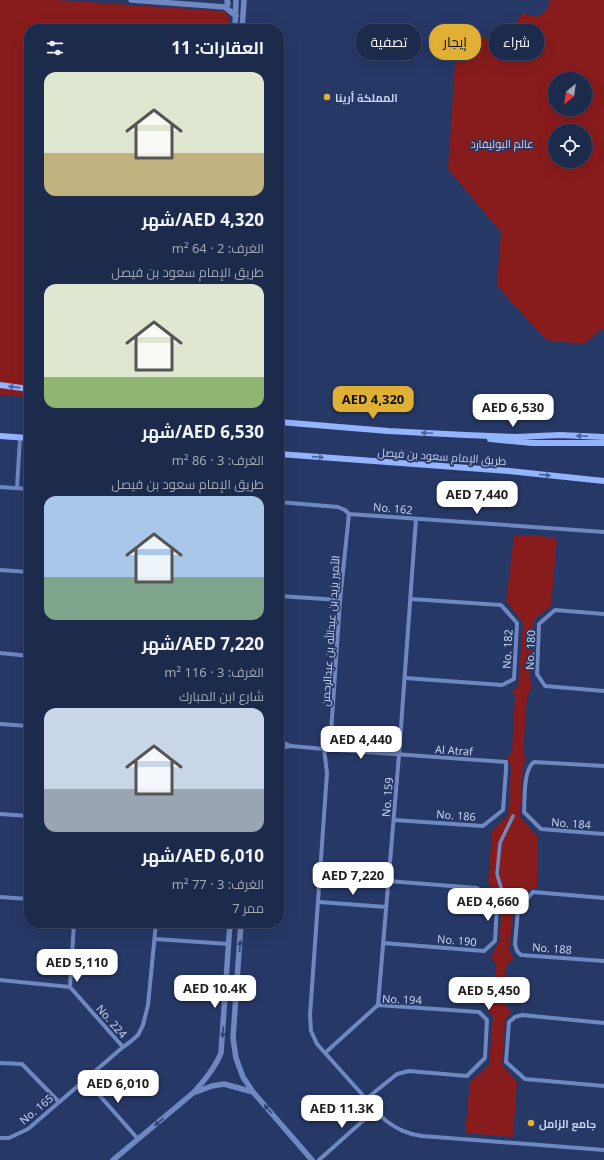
<!DOCTYPE html>
<html lang="ar">
<head>
<meta charset="utf-8">
<style>
  body { margin:0; font-family:"Noto Sans",Cairo,sans-serif; background:#253253; color:#f1f3f6; direction:rtl; height:100vh; display:flex; flex-direction:column; font-size:15px; white-space:nowrap }
  * { box-sizing:border-box; margin:0 }
  p { font-size:13px; color:#a0a7b5 }
  .icon { flex:none; width:22px; height:22px; fill:none; stroke:currentColor; stroke-width:2; stroke-linecap:round; stroke-linejoin:round }
  .map { position:relative; flex:1; overflow:hidden; direction:ltr }
  .side { position:absolute; left:24px; top:24px; width:260px; height:904px; display:flex; flex-direction:column; background:#1c2a4c; border-radius:16px; box-shadow:0 4px 16px #0002,0 0 0 1px #3a4664; direction:rtl }
  .side>* { flex:none }
  .guide { position:absolute; left:296px; top:24px; width:248px; height:36px; direction:rtl; display:flex; gap:8px }
  .needle { width:26px; rotate:209deg }
  .buttons { position:absolute; left:548px; top:72px; display:grid; gap:8px }
  .buttons a { display:grid; place-items:center; width:44px; height:44px; border-radius:50%; background:#1c2a4c; box-shadow:0 4px 16px #0002,0 0 0 1px #3a4664; font-size:20px }
  .price { position:absolute; translate:-50% -34px; padding:0 9px; border-radius:8px; background:#fff; color:#222; font-size:13px; line-height:26px; filter:drop-shadow(0 1px 2px #0008) }
  .price::after { content:''; position:absolute; left:50%; top:24px; width:12px; height:9px; margin-left:-6px; background:inherit; clip-path:polygon(0 0,100% 0,50% 100%) }
  .price.active { background:#e0b034; color:#111 }
  ul { padding:0; list-style:none }
  li { display:grid; align-content:center; gap:8px; height:212px; padding:0 20px }
  li span { display:grid; place-items:center; height:124px; border-radius:12px; color:#555 }
  li>.icon { margin-inline-start:auto }
  span .icon { width:72px; height:72px; fill:#fffc; stroke-width:1 }
  li b { font-size:17px }
  h2 { display:flex; justify-content:space-between; align-items:center; height:48px; padding:0 20px; font-size:17px }
  .pill { padding:0 14px; border-radius:16px; background:#1c2a4c; box-shadow:0 4px 16px #0002,0 0 0 1px #3a4664; font-size:14px; line-height:36px }
  .pill.active { background:#e0b034; color:#111 }
  .map>svg:first-child { display:block }
  .green { fill:#881b1c; fill-rule:evenodd }
  .lines { fill:none; stroke-linecap:round; stroke-linejoin:round }
  .pedestrian { stroke:#6f88c2; stroke-width:3.5 }
  .minor { stroke:#6f88c2; stroke-width:4 }
  .tertiary { stroke:#6f88c2; stroke-width:5.5 }
  .secondary { stroke:#94b4fe; stroke-width:6 }
  .oneway { fill:#4c639b }
  .oneway2 { fill:#314474 }
  .poi-dot { fill:#e0b034; stroke:#263866; stroke-width:1.5 }
  .labels { text-anchor:middle; dominant-baseline:central; stroke-width:3.5; stroke-linejoin:round; paint-order:stroke }
  .poi-label { font-size:11px; font-weight:bold; fill:#c6d3ef; stroke:#263866; text-anchor:start }
  .park-label { font-size:11px; fill:#ffc3bc; stroke:#263866 }
  .street-label { font-size:11px; fill:#c6d3ef; stroke:#263866 }
</style>
</head>
<body>
<div class="map">
<svg width="604" height="1160" viewBox="0 0 604 1160">
  <rect width="100%" height="100%" fill="#263866"/>
  <g class="green">
    <path d="M0 0H57L222 11 226 12 229 18V29H29V397L0 395Z"/>
    <path d="M550 0H604V329C595 331 591 341 582 344L546 340 498 287 497 284 501 232 448 169 457 31 505 43 522 13C536 19 547 17 550 0ZM555 79H585V109H555ZM555 131H585V161H555Z"/>
    <path d="M535 535 557 539 551 605 533 621 530 679 532 687 527 696 523 753 526 759 523 766 520 817 538 837 537 887 529 890 513 910 509 951 514 959 506 966 503 991 504 1002 511 1013 505 1019 502 1065 517 1082 513 1137 465 1133 470 1082 489 1065 493 1016 487 1009 492 1004 496 964 491 957 499 941 502 904 488 882 492 831 508 815 511 767 507 758 512 752 515 696 512 691 518 687 523 623 506 601 514 536Z"/>
  </g>
  <g class="lines">
    <path class="pedestrian" d="M507 907 497 874 500 843 513 816"/>
    <g class="minor">
      <path d="M0 487 29 489"/>
      <path d="M17 488 20 438"/>
      <path d="M279 502 338 507 345 510 349 514 604 532"/>
      <path d="M349 514 340 600 331 733 324 749 327 773 310 1015 311 1031 317 1044 385 1120C397 1129 407 1134 422 1136L604 1150"/>
      <path d="M0 570 29 572"/>
      <path d="M279 596 340 600"/>
      <path d="M604 614 555 610 539 624 537 674 545 686 604 691"/>
      <path d="M0 653 29 656"/>
      <path d="M405 678 502 685 514 679 517 623 501 605 411 599"/>
      <path d="M0 724 29 726"/>
      <path d="M279 741 291 746 279 748"/>
      <path d="M291 746 324 749 506 762V770L503 810 483 826 394 820"/>
      <path d="M604 766 534 762C523 770 525 799 524 812L541 829 604 834"/>
      <path d="M0 814 29 816"/>
      <path d="M0 897 29 899"/>
      <path d="M604 898 533 892 518 910 515 944 517 951 521 955 604 961"/>
      <path d="M319 902 386 907"/>
      <path d="M155 939 229 944"/>
      <path d="M383 943 484 951 495 941 497 905 488 896 477 888 388 881"/>
      <path d="M0 980 70 987 123 1047"/>
      <path d="M70 987 74 923"/>
      <path d="M378 1005 399 755 416 519"/>
      <path d="M604 1023 522 1015 515 1017 509 1022 506 1062 525 1079 604 1086"/>
      <path d="M325 1053 378 1005 479 1012 487 1020 485 1058 467 1076 409 1071 397 1074 366 1099"/>
      <path d="M0 1063 22 1064 59 1102"/>
      <path d="M85 1079 138 1139"/>
      <path d="M0 1138H9L28 1129 123 1047 130 1042 138 1035 143 1025 148 1005 156 923"/>
      <path d="M319 1160 375 1110"/>
    </g>
    <g class="tertiary">
      <path d="M131 0 225 7 236 16"/>
      <path d="M225 7 228 4 227 0"/>
      <path d="M235 29 236 0"/>
      <path d="M242 29 244 0"/>
      <path d="M241 923 233 1038 236 1058 243 1077 253 1092"/>
      <path d="M194 1092C205 1080 215 1068 221 1053L230 923"/>
      <path d="M113 1160 193 1093 212 1086 224 1084 253 1092 312 1160"/>
    </g>
    <g class="secondary">
      <path d="M0 385 29 389"/>
      <path d="M279 422 388 431 466 435 516 437 560 435 604 437"/>
      <path d="M0 436 29 438"/>
      <path d="M490 439 532 443H604"/>
      <path d="M279 454 509 471 604 481"/>
    </g>
  </g>
  <defs><path id="oneway-solid" d="M-6-.8H1V-3.2L6.5 0L1 3.2V.8H-6Z"/></defs>
  <g class="oneway">
    <use href="#oneway-solid" transform="translate(14 387) rotate(-173)"/>
    <use href="#oneway-solid" transform="translate(427 433) rotate(-177)"/>
    <use href="#oneway-solid" transform="translate(582 436) rotate(-178)"/>
    <use href="#oneway-solid" transform="translate(318 457) rotate(4)"/>
    <use href="#oneway-solid" transform="translate(545 475) rotate(6)"/>
  </g>
  <g class="oneway2">
    <use href="#oneway-solid" transform="translate(240 946) rotate(-86)"/>
    <use href="#oneway-solid" transform="translate(223 1032) rotate(94)"/>
    <use href="#oneway-solid" transform="translate(268 1109) rotate(-131)"/>
    <use href="#oneway-solid" transform="translate(159 1122) rotate(140)"/>
  </g>
  <g class="poi-dot">
    <circle cx="327" cy="97" r="4"/>
    <circle cx="531" cy="1123" r="4"/>
  </g>
  <g class="labels">
    <g class="poi-label">
      <text x="335" y="97">المملكة أرينا</text>
      <text x="539" y="1123">جامع الزامل</text>
    </g>
    <g class="park-label">
      <text x="502" y="143">عالم البوليفارد</text>
    </g>
    <g class="street-label">
      <text transform="translate(442 456) rotate(4)">طريق الإمام سعود بن فيصل</text>
      <text transform="translate(393 508) rotate(5)">No. 162</text>
      <text transform="translate(330 631) rotate(-86)">الأمير يزيد بن عبدالله بن عبدالرحمن</text>
      <text transform="translate(507 649) rotate(-87)">No. 182</text>
      <text transform="translate(530 650) rotate(-88)">No. 180</text>
      <text transform="translate(454 750) rotate(4)">Al Atraf</text>
      <text transform="translate(387 797) rotate(-85)">No. 159</text>
      <text transform="translate(456 815) rotate(4)">No. 186</text>
      <text transform="translate(571 823) rotate(4)">No. 184</text>
      <text transform="translate(457 940) rotate(5)">No. 190</text>
      <text transform="translate(552 948) rotate(4)">No. 188</text>
      <text transform="translate(402 999) rotate(2)">No. 194</text>
      <text transform="translate(112 1021) rotate(49)">No. 224</text>
      <text transform="translate(36 1109) rotate(-40)">No. 165</text>
    </g>
  </g>
</svg>
<div class="buttons">
<a><svg class="needle" viewBox="-14 -14 28 28"><path d="M0-13l5 13h-10z" fill="#e53935"/><path d="M0 13l5-13h-10z" fill="#a0a7b5"/></svg></a>
<a><svg class="icon" aria-label="locate" viewBox="0 0 24 24"><circle cx="12" cy="12" r="6"/><path d="M12 2v4M12 18v4M2 12h4M18 12h4"/></svg></a>
</div>
<b class="price active" style="left:373px;top:420px">AED 4,320</b>
<b class="price" style="left:513px;top:428px">AED 6,530</b>
<b class="price" style="left:477px;top:515px">AED 7,440</b>
<b class="price" style="left:361px;top:760px">AED 4,440</b>
<b class="price" style="left:353px;top:896px">AED 7,220</b>
<b class="price" style="left:488px;top:922px">AED 4,660</b>
<b class="price" style="left:77px;top:983px">AED 5,110</b>
<b class="price" style="left:215px;top:1009px">AED 10.4K</b>
<b class="price" style="left:489px;top:1011px">AED 5,450</b>
<b class="price" style="left:118px;top:1104px">AED 6,010</b>
<b class="price" style="left:342px;top:1129px">AED 11.3K</b>
<div class="guide">
<a class="pill">شراء</a>
<a class="pill active">إيجار</a>
<a class="pill">تصفية</a>
</div>
<section class="side">
<h2>العقارات: 11<svg class="icon" aria-label="filters" viewBox="0 0 24 24"><path d="M4 7h16M4 17h16"/><circle cx="9" cy="7" r="2"/><circle cx="15" cy="17" r="2"/></svg></h2>
<ul>
<li><span style="background:linear-gradient(#dfe7d0 65%,#c2b280 0)"><svg class="icon" aria-label="home" viewBox="0 0 24 24"><path d="M3 11l9-7 9 7M6 9v11h12V9"/></svg></span><div><b>AED 4,320/شهر</b><p>الغرف: 2 · 64 m²</p><p>طريق الإمام سعود بن فيصل</p></div></li>
<li><span style="background:linear-gradient(#dfe7d0 75%,#8fb573 0)"><svg class="icon" aria-label="home" viewBox="0 0 24 24"><path d="M3 11l9-7 9 7M6 9v11h12V9"/></svg></span><div><b>AED 6,530/شهر</b><p>الغرف: 3 · 86 m²</p><p>طريق الإمام سعود بن فيصل</p></div></li>
<li><span style="background:linear-gradient(#a9c7e8 65%,#7fa58c 0)"><svg class="icon" aria-label="home" viewBox="0 0 24 24"><path d="M3 11l9-7 9 7M6 9v11h12V9"/></svg></span><div><b>AED 7,220/شهر</b><p>الغرف: 3 · 116 m²</p><p>شارع ابن المبارك</p></div></li>
<li><span style="background:linear-gradient(#c9d6e8 65%,#9aa5b1 0)"><svg class="icon" aria-label="home" viewBox="0 0 24 24"><path d="M3 11l9-7 9 7M6 9v11h12V9"/></svg></span><div><b>AED 6,010/شهر</b><p>الغرف: 3 · 77 m²</p><p>ممر 7</p></div></li>
</ul>
</section>
</div>
</body>
</html>
